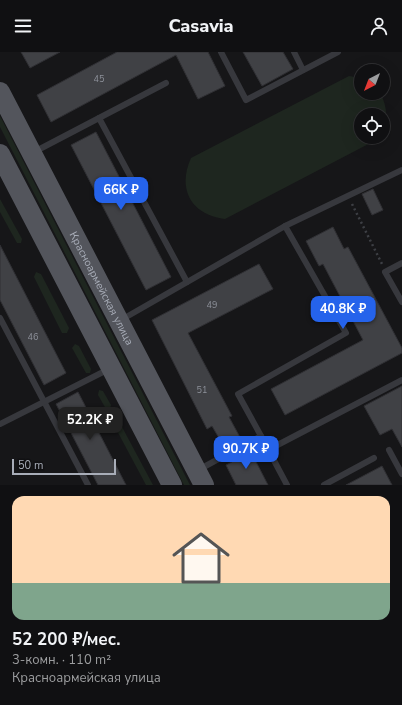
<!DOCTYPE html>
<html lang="ru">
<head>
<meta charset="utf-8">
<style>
  body { margin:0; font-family:"Nunito Sans",sans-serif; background:#1e1e20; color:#f1f3f6; height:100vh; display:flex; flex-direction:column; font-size:15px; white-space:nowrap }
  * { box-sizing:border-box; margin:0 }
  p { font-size:13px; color:#9c9d9f }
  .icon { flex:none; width:22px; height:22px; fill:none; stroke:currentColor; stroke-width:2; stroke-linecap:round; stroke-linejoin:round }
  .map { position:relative; height:433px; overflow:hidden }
  .panel { display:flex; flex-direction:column; background:#101012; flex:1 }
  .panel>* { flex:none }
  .needle { width:26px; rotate:222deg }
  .tools { position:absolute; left:354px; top:12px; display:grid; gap:8px }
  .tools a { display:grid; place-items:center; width:36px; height:36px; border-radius:50%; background:#101012; box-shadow:0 4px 16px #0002,0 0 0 1px #303032; font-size:20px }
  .scale { position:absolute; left:12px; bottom:10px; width:104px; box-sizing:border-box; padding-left:4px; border:2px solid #a8adb8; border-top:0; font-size:11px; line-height:14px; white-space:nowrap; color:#a8adb8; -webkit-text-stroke:3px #111113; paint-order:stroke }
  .price { position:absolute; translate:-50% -34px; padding:0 9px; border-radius:8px; background:#2563eb; color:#fff; font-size:13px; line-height:26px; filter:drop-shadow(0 1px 2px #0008) }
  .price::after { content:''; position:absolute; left:50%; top:24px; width:12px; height:9px; margin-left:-6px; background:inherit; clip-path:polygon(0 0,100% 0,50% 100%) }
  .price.selected { background:#222; color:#fff }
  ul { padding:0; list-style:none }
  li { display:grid; align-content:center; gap:8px; height:212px; padding:0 12px }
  li span { display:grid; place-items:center; height:124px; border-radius:12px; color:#555 }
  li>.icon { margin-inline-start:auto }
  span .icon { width:72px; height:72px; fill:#fffc; stroke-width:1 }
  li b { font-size:17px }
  header { display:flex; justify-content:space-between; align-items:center; height:52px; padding:0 12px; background:#101012; font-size:18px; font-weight:800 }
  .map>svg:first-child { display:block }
  .green { fill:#1e261f }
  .building { fill:#404145; stroke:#303034 }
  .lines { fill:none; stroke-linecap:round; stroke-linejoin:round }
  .path { stroke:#3d3f44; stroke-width:2.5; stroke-dasharray:2 3; stroke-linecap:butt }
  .service { stroke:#37383d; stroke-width:6 }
  .primary { stroke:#53555c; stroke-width:20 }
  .labels { text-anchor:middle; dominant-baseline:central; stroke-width:4; stroke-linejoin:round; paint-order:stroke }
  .number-label { font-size:9px; fill:#8e929b }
  .street-label { font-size:11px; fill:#a8adb8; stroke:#111113 }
</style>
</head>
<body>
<header><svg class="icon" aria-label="menu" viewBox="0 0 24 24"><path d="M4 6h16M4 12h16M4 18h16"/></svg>Casavia<svg class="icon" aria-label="person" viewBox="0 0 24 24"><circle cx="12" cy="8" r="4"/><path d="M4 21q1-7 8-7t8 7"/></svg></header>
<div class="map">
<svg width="402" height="433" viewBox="0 0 402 433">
  <rect width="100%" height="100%" fill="#161618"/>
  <g class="green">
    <path d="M349 24 361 26V41H380C387 53 388 66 383 79V63H361V85H380L378 87 225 167C191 163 177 137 191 106Z"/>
    <path d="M0 64 190 433H184L0 75Z"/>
    <path d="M0 147 22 187 21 191H17L0 160Z"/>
    <path d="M36 220 41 222 69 276 67 281H62L34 225Z"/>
    <path d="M75 292 79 294 91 317 90 321H86L72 296Z"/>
    <path d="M99 338 103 339 111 353 110 357H106L98 343Z"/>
    <path d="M117 371 121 373 153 433H146L115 375Z"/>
  </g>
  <g class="building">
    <path d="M21 0H60L30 16Z"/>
    <path d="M117 0H208L225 34 198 47 176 3 51 70 37 43Z"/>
    <path d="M243 0H283L293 17 262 34Z"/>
    <path d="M96 80 171 225 146 238 71 93Z"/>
    <path d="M373 137 383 158 372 163 362 142Z"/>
    <path d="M333 175 344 197 348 195 402 296V301L285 363 271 337 363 288 323 212 319 214 306 189Z"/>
    <path d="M0 193 66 321 44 333 0 248Z"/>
    <path d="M259 212 273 237 188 281 232 364 229 365 242 389 226 398 212 374 207 377 152 268Z"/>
    <path d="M402 334V395L392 377 380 383 364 354Z"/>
    <path d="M78 340 126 433H98L56 352Z"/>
    <path d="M246 397 248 401 251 400 268 433H236L226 413 232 410 230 406Z"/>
    <path d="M382 414 392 433H346Z"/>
  </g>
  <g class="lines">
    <path class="path" d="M352 152 382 212"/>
    <g class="service">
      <path d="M221 0 246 48 338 0"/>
      <path d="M294 0 303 18"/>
      <path d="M99 66 187 230"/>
      <path d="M34 100 166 31"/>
      <path d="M285 174 402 118"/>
      <path d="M402 211 385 220 402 250"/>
      <path d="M0 266 88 433"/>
      <path d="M121 268 285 174 346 281 238 342 261 384"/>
      <path d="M0 372 109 317"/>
      <path d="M268 398 402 328"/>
      <path d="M389 398 402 422"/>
      <path d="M200 417 261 384 287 433"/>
      <path d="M324 433 374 406"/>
    </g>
    <g class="primary">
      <path id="s1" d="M0 40 204 433"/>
      <path d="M0 102 172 433"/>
    </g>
  </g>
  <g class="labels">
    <g class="number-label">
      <text x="99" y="27">45</text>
      <text x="212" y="253">49</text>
      <text x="33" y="285">46</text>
      <text x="202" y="338">51</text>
    </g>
    <g class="street-label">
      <text stroke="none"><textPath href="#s1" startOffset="221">Красноармейская улица</textPath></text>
    </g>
  </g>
</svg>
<div class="tools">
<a><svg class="needle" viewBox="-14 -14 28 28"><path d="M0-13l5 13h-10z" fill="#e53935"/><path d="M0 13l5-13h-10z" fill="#9c9d9f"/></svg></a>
<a><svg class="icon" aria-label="locate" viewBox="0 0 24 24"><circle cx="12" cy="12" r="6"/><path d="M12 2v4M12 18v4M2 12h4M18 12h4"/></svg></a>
</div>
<div class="scale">50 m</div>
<b class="price" style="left:121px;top:159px">66K ₽</b>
<b class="price" style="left:343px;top:278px">40.8K ₽</b>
<b class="price selected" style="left:90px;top:389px">52.2K ₽</b>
<b class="price" style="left:246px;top:418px">90.7K ₽</b>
</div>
<section class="panel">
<ul>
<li><span style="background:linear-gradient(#ffd9b3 70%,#7fa58c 0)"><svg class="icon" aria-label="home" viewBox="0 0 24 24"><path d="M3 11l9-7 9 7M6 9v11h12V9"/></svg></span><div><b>52 200 ₽/мес.</b><p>3-комн. · 110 m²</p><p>Красноармейская улица</p></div></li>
</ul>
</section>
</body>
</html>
